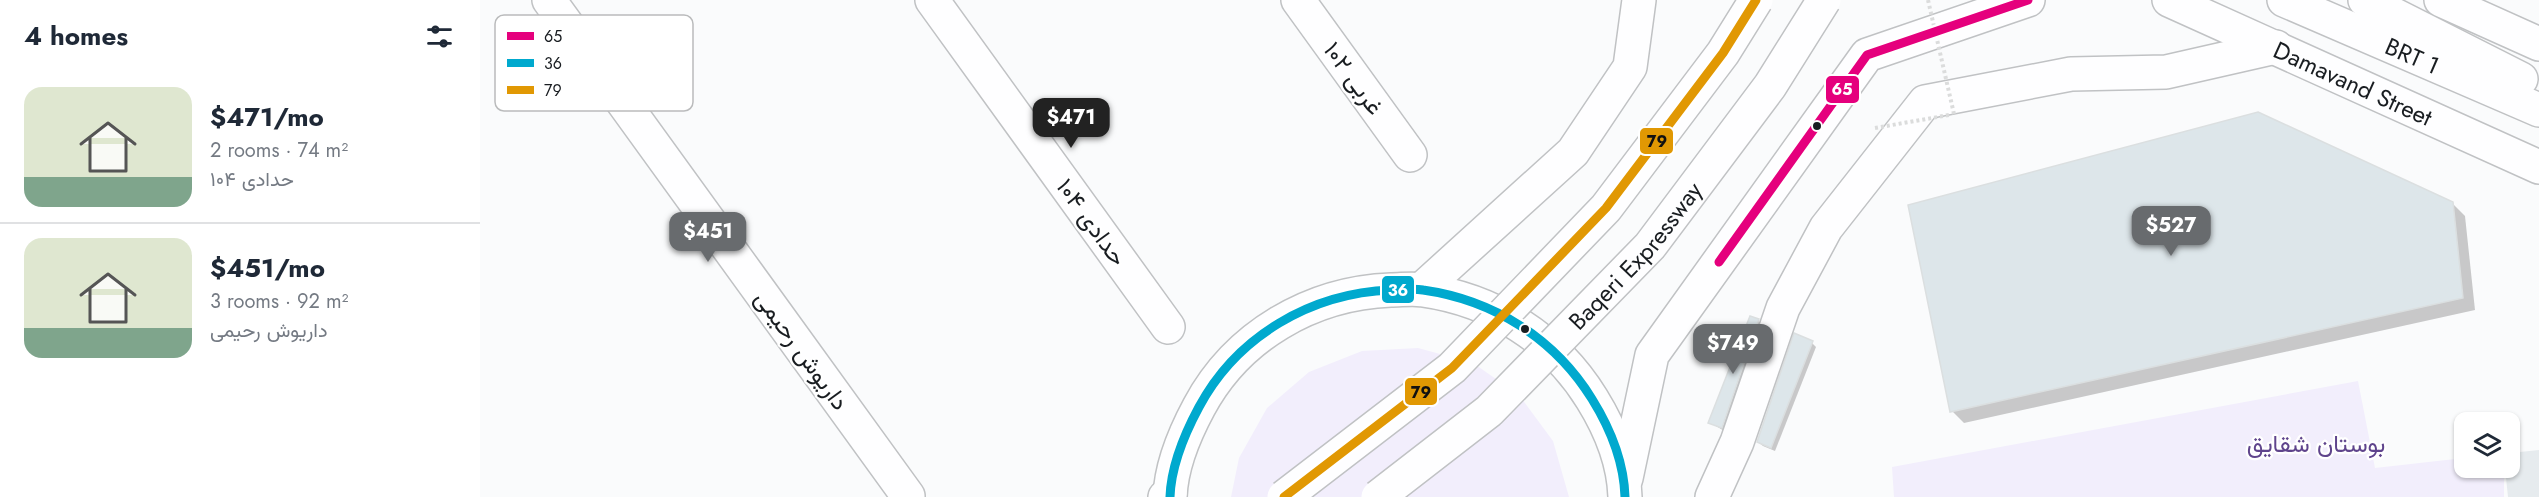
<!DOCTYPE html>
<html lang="en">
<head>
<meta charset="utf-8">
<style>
  body { margin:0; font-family:Jost,Vazirmatn,sans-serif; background:#f6f6f7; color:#1f2937; height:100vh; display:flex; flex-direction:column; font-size:22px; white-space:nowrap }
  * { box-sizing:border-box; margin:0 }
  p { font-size:20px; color:#747a83 }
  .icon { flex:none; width:33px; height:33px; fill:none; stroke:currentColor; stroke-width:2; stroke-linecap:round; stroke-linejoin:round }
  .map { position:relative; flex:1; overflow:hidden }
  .panel { display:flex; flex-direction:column; background:#fff; width:480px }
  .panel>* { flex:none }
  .tools { position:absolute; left:1974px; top:412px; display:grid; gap:12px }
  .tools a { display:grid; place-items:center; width:66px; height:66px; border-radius:12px; background:#fff; box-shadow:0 2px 4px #0004; font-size:30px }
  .price { position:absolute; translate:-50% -51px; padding:0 14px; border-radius:12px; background:#686b6e; color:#fff; font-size:20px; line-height:39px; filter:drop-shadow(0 2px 3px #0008) }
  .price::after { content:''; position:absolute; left:50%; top:36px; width:18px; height:14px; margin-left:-9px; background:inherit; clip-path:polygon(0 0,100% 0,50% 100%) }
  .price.active { background:#222; color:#fff }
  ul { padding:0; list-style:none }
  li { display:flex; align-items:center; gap:18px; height:150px; padding:0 24px }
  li+li { border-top:2px solid #e0e1e3 }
  li span { display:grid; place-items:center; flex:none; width:168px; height:120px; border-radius:18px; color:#555 }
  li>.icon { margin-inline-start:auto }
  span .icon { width:72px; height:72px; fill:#fffc; stroke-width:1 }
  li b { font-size:26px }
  h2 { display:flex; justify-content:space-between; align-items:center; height:72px; padding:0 24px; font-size:26px }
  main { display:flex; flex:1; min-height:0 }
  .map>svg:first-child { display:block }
  .built { fill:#e6ebee }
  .green { fill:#f2eefc }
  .shadow { fill:#0003 }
  .building { fill:#dde6ea; stroke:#dbdfe0; stroke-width:1.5 }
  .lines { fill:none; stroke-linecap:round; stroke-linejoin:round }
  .minor-casing { stroke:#c0c2c4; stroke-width:36 }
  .major-casing { stroke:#c0c2c4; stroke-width:36 }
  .highway-casing { stroke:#c0c2c4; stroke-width:36 }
  .minor { stroke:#fefeff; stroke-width:33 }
  .major { stroke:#fefeff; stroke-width:33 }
  .highway { stroke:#fefeff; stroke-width:33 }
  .highway-bridge-casing { stroke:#c0c2c4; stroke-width:36; stroke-linecap:butt }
  .path-bridge { stroke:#dbdcdc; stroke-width:4; stroke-dasharray:3 3; stroke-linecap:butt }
  .highway-bridge { stroke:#fefeff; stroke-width:33 }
  .bus-1-casing { stroke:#fff; stroke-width:14 }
  .bus-2-casing { stroke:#fff; stroke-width:14 }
  .bus-3-casing { stroke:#fff; stroke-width:14 }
  .bus-1 { stroke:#e5007d; stroke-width:9 }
  .bus-2 { stroke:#00a9ce; stroke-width:9 }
  .bus-3 { stroke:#e19803; stroke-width:9 }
  .bus-dot { fill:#191d21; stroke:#fff; stroke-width:2 }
  .labels { text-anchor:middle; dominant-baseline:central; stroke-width:4.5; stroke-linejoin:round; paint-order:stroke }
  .street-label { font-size:24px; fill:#191d21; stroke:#fff }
  .park-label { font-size:24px; fill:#5f448c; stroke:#fff }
  .key { fill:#fff; stroke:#babbbc; stroke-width:1.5 }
  .key-label { font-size:16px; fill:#191d21 }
  .line-badge { stroke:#fff; stroke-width:2 }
  .badge-label { font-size:16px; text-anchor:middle; font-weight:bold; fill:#fff }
  .pale-badge-label { font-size:16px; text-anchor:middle; font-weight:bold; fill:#111 }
</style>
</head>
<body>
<main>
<section class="panel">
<h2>4 homes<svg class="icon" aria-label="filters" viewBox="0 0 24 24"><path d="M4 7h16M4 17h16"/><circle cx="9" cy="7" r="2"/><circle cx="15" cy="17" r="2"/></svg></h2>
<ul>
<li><span style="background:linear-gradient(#dfe7d0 75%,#7fa58c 0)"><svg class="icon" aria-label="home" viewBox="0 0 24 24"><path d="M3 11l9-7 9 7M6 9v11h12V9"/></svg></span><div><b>$471/mo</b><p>2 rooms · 74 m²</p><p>حدادی ۱۰۴</p></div></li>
<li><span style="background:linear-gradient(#dfe7d0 75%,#7fa58c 0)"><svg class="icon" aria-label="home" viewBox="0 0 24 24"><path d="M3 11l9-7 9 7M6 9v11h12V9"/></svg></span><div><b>$451/mo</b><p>3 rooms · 92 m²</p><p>داریوش رحیمی</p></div></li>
</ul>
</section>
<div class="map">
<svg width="2059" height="497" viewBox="0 0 2059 497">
  <rect width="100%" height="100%" fill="#fafbfc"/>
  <path class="built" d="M2059 450V497H2028L2025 468H2030V453Z"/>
  <g class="green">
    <path d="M938 348 993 363 1039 395 1073 441 1089 497H751L759 458 787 408 829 372 882 351Z"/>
    <path d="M1878 381 1895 468 1984 458V468H2024V497H1414L1412 467Z"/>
  </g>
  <g class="shadow">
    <path d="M1973 204 1985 216 1995 310 1484 423 1472 411Z"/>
    <path d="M1278 321 1283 325 1246 432 1229 422Z"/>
    <path d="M1332 343 1336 347 1295 451 1283 446 1278 442Z"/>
  </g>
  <g class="building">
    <path d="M1778 112 1973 202 1983 298 1470 412 1428 205Z"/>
    <path d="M1270 316 1279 319 1242 428 1228 423Z"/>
    <path d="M1314 333 1333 341 1291 448 1277 442Z"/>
  </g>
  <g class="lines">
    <defs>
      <g id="minor">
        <path d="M69 0 428 496"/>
        <path d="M452 0 688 327"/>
        <path d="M818 0 930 155"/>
        <path id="s1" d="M1804 0 2059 110"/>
        <path d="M1885 0 2041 79"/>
        <path d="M1232 497 1257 442 1303 308 1346 228 1445 102 1591 74 1686 72 1796 47"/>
      </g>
      <g id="major">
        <path id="s2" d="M1689 0 2059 167"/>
        <path d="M1961 0 2059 44"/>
        <path d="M942 289 1093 152 1150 67 1159 0"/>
        <path d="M1146 478 1172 355 1387 55 1548 0"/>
        <path d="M690 497C691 467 705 433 719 407 757 336 831 293 911 290 921 290 933 288 943 290 1014 300 1075 339 1112 399 1130 428 1144 463 1145 497"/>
      </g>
      <path id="highway" d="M685 497 690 493"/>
    </defs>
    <use href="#minor" class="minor-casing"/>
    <use href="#major" class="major-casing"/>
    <use href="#highway" class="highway-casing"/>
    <use href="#minor" class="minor"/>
    <use href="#major" class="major"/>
    <use href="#highway" class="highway"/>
    <defs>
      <g id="highway-bridge">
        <path d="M804 497 972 368 1126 208 1243 53 1276 0"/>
        <path id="s3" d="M898 497 1009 411 1170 246 1290 86 1344 0"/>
      </g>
    </defs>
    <use href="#highway-bridge" class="highway-bridge-casing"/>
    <g class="path-bridge">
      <path d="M1448 0 1474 114"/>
      <path d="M1395 128 1469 115"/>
    </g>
    <use href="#highway-bridge" class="highway-bridge"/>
    <defs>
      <path id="bus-1" d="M1239 262 1387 55 1548 0"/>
      <path id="bus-2" d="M690 497C691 467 705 433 719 407 757 336 831 293 911 290 921 290 933 288 943 290 1014 300 1075 339 1112 399 1130 428 1144 463 1145 497"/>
      <path id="bus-3" d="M804 497 972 368 1126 208 1243 53 1276 0"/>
    </defs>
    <use href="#bus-1" class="bus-1-casing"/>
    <use href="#bus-2" class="bus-2-casing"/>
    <use href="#bus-3" class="bus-3-casing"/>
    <use href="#bus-1" class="bus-1"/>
    <use href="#bus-2" class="bus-2"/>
    <use href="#bus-3" class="bus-3"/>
  </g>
  <g class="bus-dot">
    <circle cx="1337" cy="126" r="5"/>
    <circle cx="1045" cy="329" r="5"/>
  </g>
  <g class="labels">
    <g class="street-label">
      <text stroke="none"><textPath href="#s1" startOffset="140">BRT 1</textPath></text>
      <text transform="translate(874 78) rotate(54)">۱۰۲ غربی</text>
      <text stroke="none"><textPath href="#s2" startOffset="202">Damavand Street</textPath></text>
      <text transform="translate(612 222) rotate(54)">حدادی ۱۰۴</text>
      <text stroke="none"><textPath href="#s3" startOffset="354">Baqeri Expressway</textPath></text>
      <text transform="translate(322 350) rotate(54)">داریوش رحیمی</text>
    </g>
    <g class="park-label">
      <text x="1836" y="443">بوستان شقایق</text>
    </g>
  </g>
  <rect x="15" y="15" width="198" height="96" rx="9" class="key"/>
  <rect x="27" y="32" width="27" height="8" fill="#e5007d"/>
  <rect x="27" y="59" width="27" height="8" fill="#00a9ce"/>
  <rect x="27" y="86" width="27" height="8" fill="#e19803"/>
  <g class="key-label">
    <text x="64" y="42">65</text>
    <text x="64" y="69">36</text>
    <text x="64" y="96">79</text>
  </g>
  <g class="line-badge">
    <rect x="1345" y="75" width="35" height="29" rx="6" fill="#e5007d"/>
    <rect x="1159" y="127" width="35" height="28" rx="6" fill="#e19803"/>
    <rect x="901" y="275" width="34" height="29" rx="6" fill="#00a9ce"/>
    <rect x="924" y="377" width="34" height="29" rx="6" fill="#e19803"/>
  </g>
  <g class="badge-label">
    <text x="1362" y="95">65</text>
    <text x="918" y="296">36</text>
  </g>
  <g class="pale-badge-label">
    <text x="1177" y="147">79</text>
    <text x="941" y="398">79</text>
  </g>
</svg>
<div class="tools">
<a><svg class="icon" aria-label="layers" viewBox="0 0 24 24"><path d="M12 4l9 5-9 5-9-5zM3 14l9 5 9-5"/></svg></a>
</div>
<b class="price active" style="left:591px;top:149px">$471</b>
<b class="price" style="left:1691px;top:257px">$527</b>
<b class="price" style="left:228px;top:263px">$451</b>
<b class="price" style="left:1253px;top:375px">$749</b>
</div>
</main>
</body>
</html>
